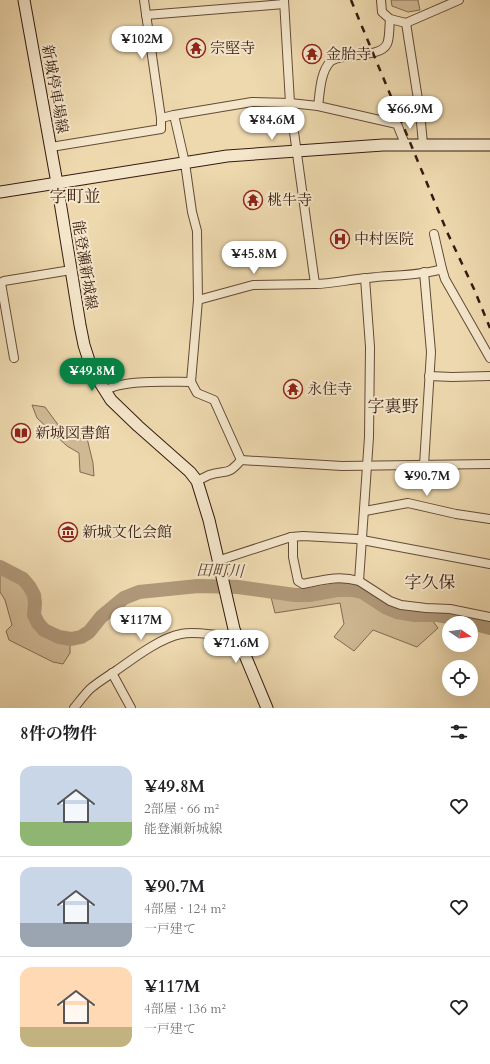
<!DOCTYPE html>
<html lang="ja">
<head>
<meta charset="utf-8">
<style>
  body { margin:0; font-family:Cardo,"Noto Serif JP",serif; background:#f6f6f6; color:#202124; height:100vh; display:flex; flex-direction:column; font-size:15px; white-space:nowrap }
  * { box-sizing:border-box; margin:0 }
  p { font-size:13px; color:#757577 }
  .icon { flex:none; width:22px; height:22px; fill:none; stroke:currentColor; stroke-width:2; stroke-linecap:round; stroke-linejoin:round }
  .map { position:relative; height:708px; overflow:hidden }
  .side { display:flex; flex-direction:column; background:#fff; flex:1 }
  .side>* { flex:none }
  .needle { width:26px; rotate:103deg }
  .fabs { position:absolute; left:442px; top:616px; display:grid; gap:8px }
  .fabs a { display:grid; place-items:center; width:36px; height:36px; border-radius:50%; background:#fff; box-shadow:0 4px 16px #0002; font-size:20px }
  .price { position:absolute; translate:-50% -34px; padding:0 9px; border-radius:14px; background:#fff; color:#222; font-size:13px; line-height:26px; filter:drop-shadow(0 1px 2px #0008) }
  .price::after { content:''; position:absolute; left:50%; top:24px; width:12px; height:9px; margin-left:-6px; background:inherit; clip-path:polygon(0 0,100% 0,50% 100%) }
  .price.selected { background:#0b8043; color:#fff }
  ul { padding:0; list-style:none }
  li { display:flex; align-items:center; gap:12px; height:100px; padding:0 20px }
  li+li { border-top:1px solid #e0e0e0 }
  li span { display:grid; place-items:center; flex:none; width:112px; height:80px; border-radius:12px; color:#555 }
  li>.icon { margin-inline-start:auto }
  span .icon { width:48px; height:48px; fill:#fffc; stroke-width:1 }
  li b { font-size:17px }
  h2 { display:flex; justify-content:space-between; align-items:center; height:48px; padding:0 20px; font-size:17px }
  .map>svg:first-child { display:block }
  .green { fill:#cfb994; stroke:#826a52 }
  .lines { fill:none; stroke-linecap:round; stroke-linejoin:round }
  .river { stroke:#af9879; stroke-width:14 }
  .street-casing { stroke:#644a37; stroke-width:10 }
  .secondary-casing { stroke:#361a0f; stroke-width:13 }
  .street { stroke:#f4e6cb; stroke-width:8 }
  .secondary { stroke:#f4e6cb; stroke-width:11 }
  .rail { stroke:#361a0f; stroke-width:2.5; stroke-dasharray:7 7; stroke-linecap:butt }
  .labels { text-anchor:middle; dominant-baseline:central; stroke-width:4; stroke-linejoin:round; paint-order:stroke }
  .poi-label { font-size:15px; fill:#361a0f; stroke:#f4e6cb; text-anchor:start }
  .street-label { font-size:15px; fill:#361a0f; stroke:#f4e6cb }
  .water-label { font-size:16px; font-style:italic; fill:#604634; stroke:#f4e6cb }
  .quarter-label { font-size:17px; fill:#361a0f; stroke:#f4e6cb }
</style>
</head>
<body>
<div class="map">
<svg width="490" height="708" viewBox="0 0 490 708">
  <rect width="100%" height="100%" fill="#eed9af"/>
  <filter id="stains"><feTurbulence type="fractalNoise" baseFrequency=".005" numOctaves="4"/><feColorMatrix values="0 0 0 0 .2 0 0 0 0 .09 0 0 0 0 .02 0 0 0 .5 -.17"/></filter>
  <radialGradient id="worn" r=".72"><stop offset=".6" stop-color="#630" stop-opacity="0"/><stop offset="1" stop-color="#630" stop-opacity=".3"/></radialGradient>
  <g class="green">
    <path d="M391 0H418L420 10 408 12 392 6Z"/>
    <path d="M32 405 45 407 59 426 76 439 87 438 93 463 94 476 80 472 79 453 67 446 37 418Z"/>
    <path d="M0 567C7 572 16 574 22 579 32 588 30 600 32 612 36 630 52 641 70 645V653L63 664 53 662 9 640 6 631 12 625 5 600 0 592Z"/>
    <path d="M338 593 352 594 371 603 392 616 408 620H432L438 628 417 647 373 630 354 651 334 637 344 624 340 603 275 613 271 597 302 599Z"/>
  </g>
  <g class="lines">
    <path class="river" d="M0 567 23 579 29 586 34 595 35 603 34 615 38 623 44 630 59 637 71 639 81 637 89 632 101 617 124 598 139 592 198 586 238 587 295 595H309L337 590H352L362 592 385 607 397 612 415 615H437L455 618 490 628"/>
    <defs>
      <g id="street">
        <path d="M284 0 290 103 315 284C333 284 350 279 368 278 390 275 421 276 442 269L445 279 490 358"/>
        <path d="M381 0 382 12 390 19 406 23 459 0"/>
        <path d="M146 15 284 4"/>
        <path d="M406 23 420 112 423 144"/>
        <path d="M318 106C320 93 320 73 330 62 340 52 380 59 387 44 390 37 389 27 390 19"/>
        <path d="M174 115 252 102 290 103 318 106 397 124 405 144"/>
        <path d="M51 147 161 129V118L144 0"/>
        <path d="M434 234 442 269"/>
        <path d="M0 283 4 281 71 270"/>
        <path d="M1 283 14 358"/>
        <path d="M198 300 253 285 315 284"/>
        <path d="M429 376 452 377 490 376"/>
        <path d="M191 382 197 393 214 400 241 460"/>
        <path d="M105 391C121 379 170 382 191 382L198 300 197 231 192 212 185 163 174 115 161 118"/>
        <path d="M424 465 431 352 424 272"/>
        <path d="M197 481C201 479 205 477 209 475 226 469 227 477 241 460L342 466 490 464"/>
        <path d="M365 511 408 503 456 514 490 519"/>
        <path d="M291 537 293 542V557L298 581 303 584C323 580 338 575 359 581L369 437 370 347 365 278"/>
        <path d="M217 561 291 537 303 536 357 539 490 564"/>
        <path d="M359 581 390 601 401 605 426 608 450 609 490 617"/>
        <path d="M112 673 131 708"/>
        <path d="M74 708C79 702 84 695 90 689 98 682 108 676 117 670 134 658 160 638 181 634 199 630 218 638 236 635"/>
      </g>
      <g id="secondary">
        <path d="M24 0 57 183 80 325 84 345 92 370 111 400 138 426 190 472 197 481 209 520 234 629 267 708"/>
        <path d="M0 192 227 156 383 145H490"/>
      </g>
    </defs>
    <use href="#street" class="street-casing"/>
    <use href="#secondary" class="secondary-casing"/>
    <use href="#street" class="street"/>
    <use href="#secondary" class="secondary"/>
    <path class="rail" d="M351 0 448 234 474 289 490 328"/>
  </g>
  <defs>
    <symbol id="temple-ring" viewBox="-11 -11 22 22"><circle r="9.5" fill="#f4e6cb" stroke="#8f2418" stroke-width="1.5"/><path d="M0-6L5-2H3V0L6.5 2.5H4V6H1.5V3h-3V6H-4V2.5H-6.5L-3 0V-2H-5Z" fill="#8f2418"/></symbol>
    <symbol id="hospital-ring" viewBox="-11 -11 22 22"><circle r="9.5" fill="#f4e6cb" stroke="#8f2418" stroke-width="1.5"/><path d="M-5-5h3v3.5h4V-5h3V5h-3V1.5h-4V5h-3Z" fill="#8f2418"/></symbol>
    <symbol id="library-ring" viewBox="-11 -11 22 22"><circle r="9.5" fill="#f4e6cb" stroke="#8f2418" stroke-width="1.5"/><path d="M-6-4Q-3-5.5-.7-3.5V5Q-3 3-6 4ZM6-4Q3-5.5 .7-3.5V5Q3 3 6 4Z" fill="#8f2418"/></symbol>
    <symbol id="museum-ring" viewBox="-11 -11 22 22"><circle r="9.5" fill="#f4e6cb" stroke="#8f2418" stroke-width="1.5"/><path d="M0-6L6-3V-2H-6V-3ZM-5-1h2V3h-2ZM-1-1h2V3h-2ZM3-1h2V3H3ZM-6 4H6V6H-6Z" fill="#8f2418"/></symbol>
  </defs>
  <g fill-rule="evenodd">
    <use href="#temple-ring" x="185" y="37" width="22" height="22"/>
    <use href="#temple-ring" x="301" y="43" width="22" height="22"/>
    <use href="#temple-ring" x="242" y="189" width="22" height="22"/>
    <use href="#hospital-ring" x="329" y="228" width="22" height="22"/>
    <use href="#temple-ring" x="282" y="378" width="22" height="22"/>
    <use href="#library-ring" x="10" y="422" width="22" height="22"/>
    <use href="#museum-ring" x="57" y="521" width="22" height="22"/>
  </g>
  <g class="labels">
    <g class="poi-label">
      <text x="210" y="48">宗堅寺</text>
      <text x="326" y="54">金胎寺</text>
      <text x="267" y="200">桃牛寺</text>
      <text x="354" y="239">中村医院</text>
      <text x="307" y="389">永住寺</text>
      <text x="35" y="433">新城図書館</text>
      <text x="82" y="532">新城文化会館</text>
    </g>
    <g class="street-label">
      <text transform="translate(55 89) rotate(80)">新城停車場線</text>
      <text transform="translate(85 265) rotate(81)">能登瀬新城線</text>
    </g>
    <g class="water-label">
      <text transform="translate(220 571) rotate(2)">田町川</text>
    </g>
    <g class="quarter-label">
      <text x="75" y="196">字町並</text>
      <text x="393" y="406">字裏野</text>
      <text x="430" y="582">字久保</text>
    </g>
  </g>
  <rect width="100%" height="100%" filter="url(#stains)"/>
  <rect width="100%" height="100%" fill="url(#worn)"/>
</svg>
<div class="fabs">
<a><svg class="needle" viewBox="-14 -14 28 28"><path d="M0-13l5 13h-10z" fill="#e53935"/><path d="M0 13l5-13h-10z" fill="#757577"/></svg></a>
<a><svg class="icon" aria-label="locate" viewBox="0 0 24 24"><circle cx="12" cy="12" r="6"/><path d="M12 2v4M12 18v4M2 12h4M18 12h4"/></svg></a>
</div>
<b class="price" style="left:142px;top:60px">¥102M</b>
<b class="price" style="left:410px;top:130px">¥66.9M</b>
<b class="price" style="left:272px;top:141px">¥84.6M</b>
<b class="price" style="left:254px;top:275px">¥45.8M</b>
<b class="price selected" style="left:92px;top:392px">¥49.8M</b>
<b class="price" style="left:427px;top:497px">¥90.7M</b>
<b class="price" style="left:141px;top:641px">¥117M</b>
<b class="price" style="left:236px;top:664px">¥71.6M</b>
</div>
<section class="side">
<h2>8件の物件<svg class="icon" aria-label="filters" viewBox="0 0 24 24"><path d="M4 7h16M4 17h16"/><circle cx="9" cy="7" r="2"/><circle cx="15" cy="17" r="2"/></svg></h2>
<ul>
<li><span style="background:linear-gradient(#c9d6e8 70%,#8fb573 0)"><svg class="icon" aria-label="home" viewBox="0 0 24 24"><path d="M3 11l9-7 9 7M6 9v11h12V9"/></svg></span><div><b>¥49.8M</b><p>2部屋 · 66 m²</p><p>能登瀬新城線</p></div><svg class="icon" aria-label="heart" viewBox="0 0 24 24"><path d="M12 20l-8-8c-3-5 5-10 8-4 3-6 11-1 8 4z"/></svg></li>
<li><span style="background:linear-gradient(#c9d6e8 70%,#9aa5b1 0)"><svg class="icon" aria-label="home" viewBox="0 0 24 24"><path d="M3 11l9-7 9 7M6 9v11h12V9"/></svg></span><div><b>¥90.7M</b><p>4部屋 · 124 m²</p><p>一戸建て</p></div><svg class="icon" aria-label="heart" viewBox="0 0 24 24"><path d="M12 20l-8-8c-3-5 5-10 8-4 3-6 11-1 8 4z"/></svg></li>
<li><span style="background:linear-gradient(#ffd9b3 75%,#c2b280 0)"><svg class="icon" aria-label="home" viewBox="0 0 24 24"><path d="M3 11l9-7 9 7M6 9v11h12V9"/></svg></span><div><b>¥117M</b><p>4部屋 · 136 m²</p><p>一戸建て</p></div><svg class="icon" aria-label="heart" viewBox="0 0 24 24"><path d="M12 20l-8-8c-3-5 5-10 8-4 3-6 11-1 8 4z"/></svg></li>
</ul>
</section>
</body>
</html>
